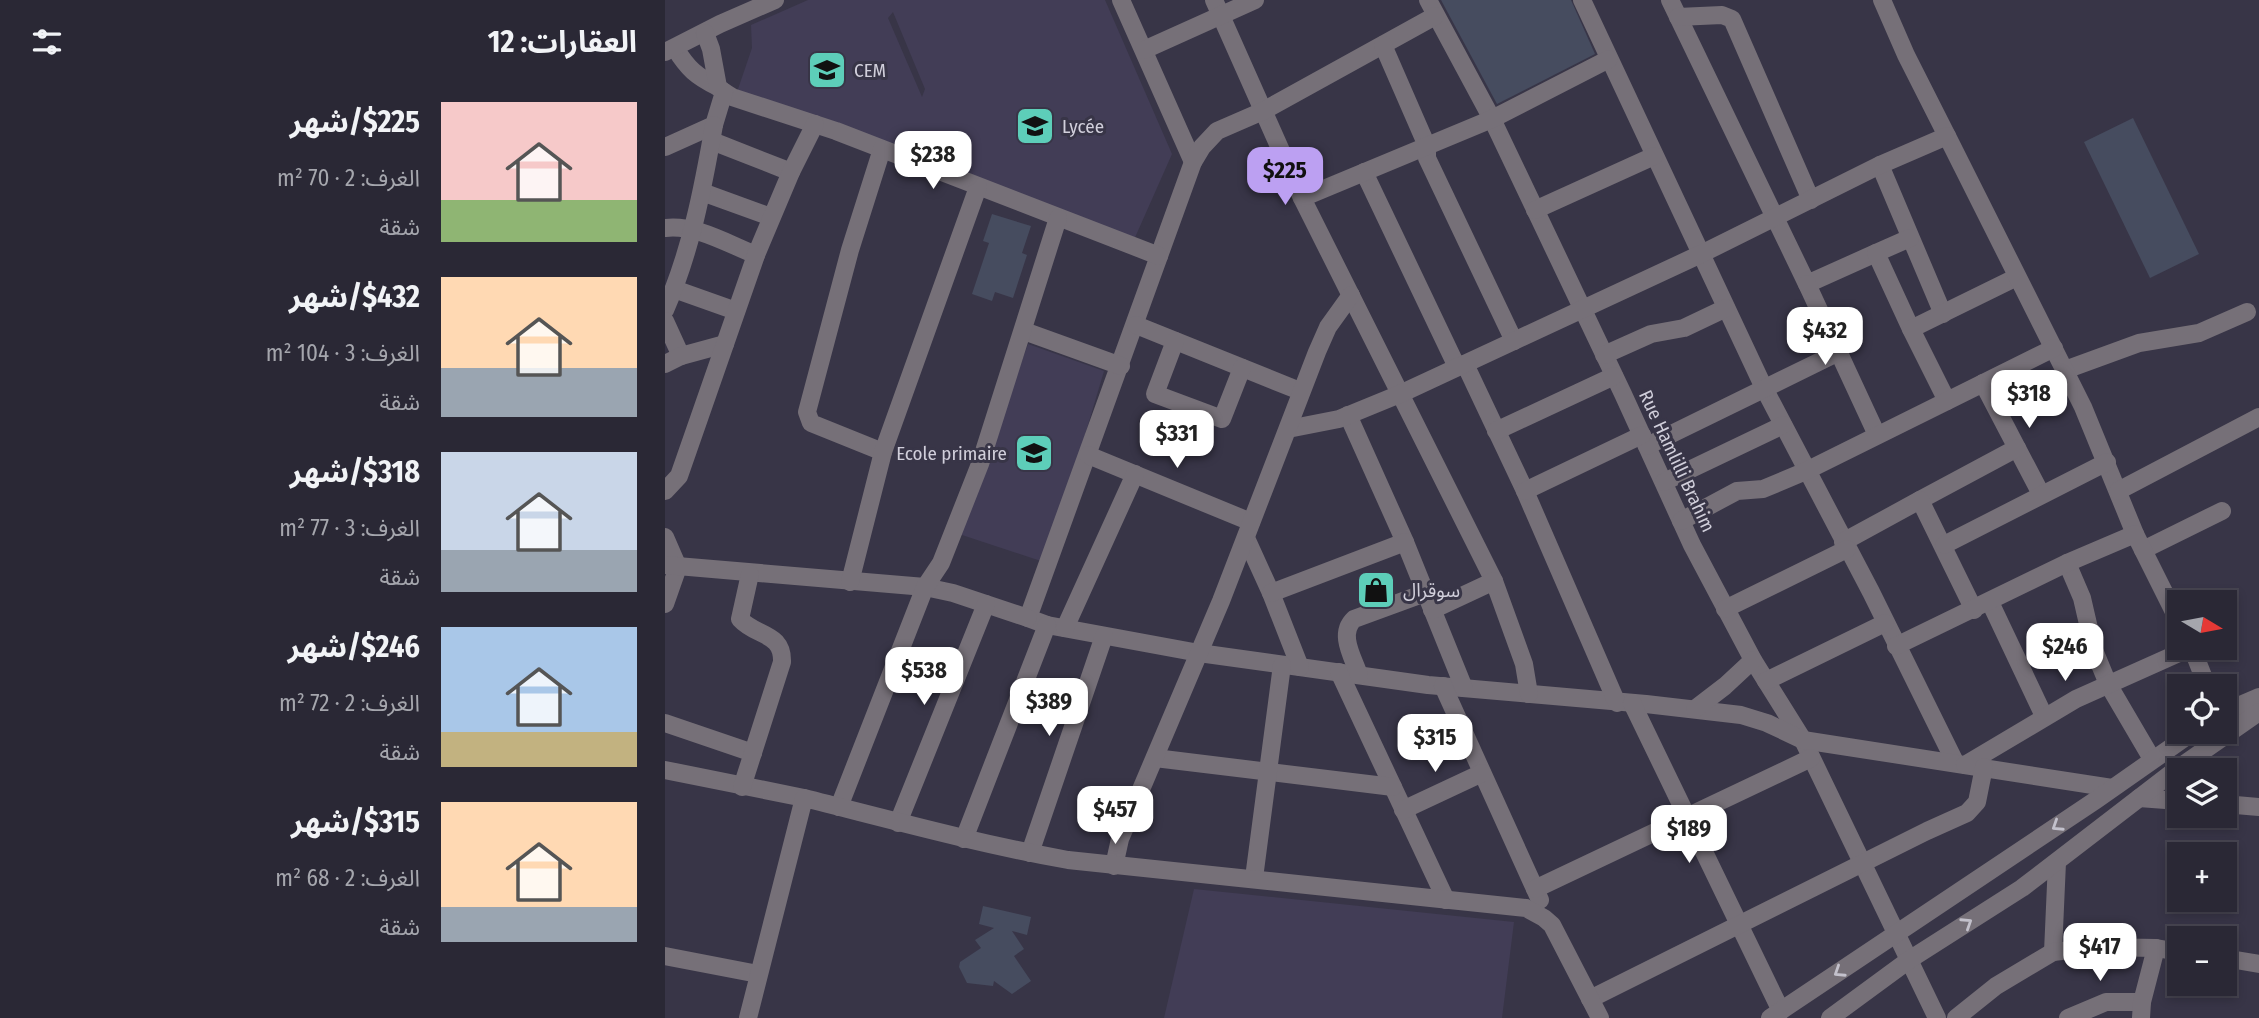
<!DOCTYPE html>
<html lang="ar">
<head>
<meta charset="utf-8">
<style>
  body { margin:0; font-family:"Fira Sans Condensed","Noto Sans Arabic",sans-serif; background:#363441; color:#f1f3f6; direction:rtl; height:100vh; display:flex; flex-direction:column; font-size:26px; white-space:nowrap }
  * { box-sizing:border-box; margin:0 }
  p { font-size:23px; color:#a5a6ad }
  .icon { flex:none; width:38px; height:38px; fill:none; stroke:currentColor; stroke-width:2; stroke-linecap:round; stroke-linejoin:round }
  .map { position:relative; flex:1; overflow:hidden; direction:ltr }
  .panel { display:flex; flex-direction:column; background:#2a2835; width:665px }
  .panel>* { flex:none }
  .needle { width:46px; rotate:100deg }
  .tools { position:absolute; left:1502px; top:590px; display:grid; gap:14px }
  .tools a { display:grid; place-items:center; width:70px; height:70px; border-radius:0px; background:#2a2835; box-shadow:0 4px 10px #0003,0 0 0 2px #464450; font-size:35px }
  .price { position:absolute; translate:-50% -60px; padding:0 16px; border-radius:14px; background:#fff; color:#222; font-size:23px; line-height:46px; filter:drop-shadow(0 2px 4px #0008) }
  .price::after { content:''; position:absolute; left:50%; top:42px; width:21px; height:16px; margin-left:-10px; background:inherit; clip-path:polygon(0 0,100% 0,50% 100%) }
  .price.active { background:#bca0f2; color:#111 }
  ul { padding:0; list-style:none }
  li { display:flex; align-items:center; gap:21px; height:175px; padding:0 28px }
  li span { display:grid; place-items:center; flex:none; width:196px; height:140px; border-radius:0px; color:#555 }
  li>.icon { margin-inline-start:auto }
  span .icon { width:84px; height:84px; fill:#fffc; stroke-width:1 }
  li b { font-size:30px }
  h2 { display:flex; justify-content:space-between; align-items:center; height:84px; padding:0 28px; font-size:30px }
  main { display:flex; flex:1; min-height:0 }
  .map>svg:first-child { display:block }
  .built { fill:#423d56; fill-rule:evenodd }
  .building { fill:#464c5f }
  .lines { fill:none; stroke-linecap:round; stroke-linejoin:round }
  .minor { stroke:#767078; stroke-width:18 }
  .oneway { stroke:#c3c1cc }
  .labels { text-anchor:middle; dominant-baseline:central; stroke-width:6; stroke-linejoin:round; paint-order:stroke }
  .poi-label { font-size:19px; fill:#d1cfdb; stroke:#383547; text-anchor:start }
  .street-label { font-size:19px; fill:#d1cfdb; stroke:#383547 }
</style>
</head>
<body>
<main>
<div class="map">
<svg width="1594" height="1018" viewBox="0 0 1594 1018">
  <rect width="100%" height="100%" fill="#383547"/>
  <g class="built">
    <path d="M143 0H440L507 154 468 242 72 92 87 48 86 25ZM228 12 260 89 257 97 223 18Z"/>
    <path d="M363 344 439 371 382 563 294 534Z"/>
    <path d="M529 889 849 922 837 1018H499Z"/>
  </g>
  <g class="building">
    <path d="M776 0H906L930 54 832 104Z"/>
    <path d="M1468 118 1534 254 1485 278 1419 142Z"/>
    <path d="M327 214 366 226 357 253 362 255 348 298 330 292 327 301 307 294 324 243 318 241Z"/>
    <path d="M318 906 366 917 362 935 347 931 359 949 349 956 366 981 347 994 329 981 328 986 302 983 294 967 295 962 316 948 310 940 329 928 314 924Z"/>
  </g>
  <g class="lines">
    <g class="minor">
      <path d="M456 0 528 162"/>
      <path d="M549 0 637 198 829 581"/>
      <path d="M763 0 827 119 958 394 1027 545 1088 660 1138 740 1272 1018"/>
      <path d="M917 0 1099 388 1206 592 1290 762"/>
      <path d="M1005 0 1142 284 1211 253"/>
      <path d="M1217 0 1241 55 1282 136"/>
      <path d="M770 16 598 111 552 131 537 147 528 162 363 618 382 625 534 653 763 685 981 704 1076 715 1102 723 1138 740 1447 788"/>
      <path d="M1013 17 1057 15 1067 19 1146 200"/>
      <path d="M718 45 762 146V158L849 341"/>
      <path d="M10 48C23 69 31 76 53 87"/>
      <path d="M479 50 590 0"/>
      <path d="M0 52 55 24 110 0"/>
      <path d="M59 92 67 97 171 131 494 256"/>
      <path d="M47 141 126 172"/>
      <path d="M0 147 49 125 59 92 53 87 46 49 40 33"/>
      <path d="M217 149 185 250 142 412 146 423 218 452"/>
      <path d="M1215 165 1278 314"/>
      <path d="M699 172 792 367"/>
      <path d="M37 192 106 217"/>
      <path d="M637 198 827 119 944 59"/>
      <path d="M870 210 989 156"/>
      <path d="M0 228C30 224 63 244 91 255"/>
      <path d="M1245 238 1211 253 1246 329"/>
      <path d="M1142 284 1212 435"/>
      <path d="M9 289 71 311"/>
      <path d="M0 310C26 251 38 188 49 125"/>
      <path d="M0 321 16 356"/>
      <path d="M471 325 635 391"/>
      <path d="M359 331 456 366"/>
      <path d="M510 341 490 394 557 419 577 368"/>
      <path d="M939 355 986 334 1019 328 1061 308"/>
      <path d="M0 364 16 356 60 344"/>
      <path d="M800 364 860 491 952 703"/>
      <path d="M1400 370 1474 343 1534 333 1582 312"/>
      <path d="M1318 383 1376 494"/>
      <path d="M1282 401 1246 329 1352 277"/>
      <path d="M683 415 740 542"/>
      <path d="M623 429 674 419 735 394 1036 254 1215 165 1282 136 1418 407 1470 534"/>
      <path d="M831 431 949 376"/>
      <path d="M982 446 1174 352"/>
      <path d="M423 455 586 522"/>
      <path d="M999 482 1118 425"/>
      <path d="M0 491 14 476 91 255 126 172 150 124"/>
      <path d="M860 491 977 435"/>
      <path d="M1453 491 1594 417"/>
      <path d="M1255 500 1352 448"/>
      <path d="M1016 521 1072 491 1098 489 1141 471 1389 348"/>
      <path d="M0 537 13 567 0 604"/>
      <path d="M581 538 606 593 635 667"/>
      <path d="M1178 542 1255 500 1309 610"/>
      <path d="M1279 545 1442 462"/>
      <path d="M1478 550 1557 511"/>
      <path d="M1402 563 1417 598 1429 650 1443 684 1487 759"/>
      <path d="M0 565 260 587 288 593 363 618"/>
      <path d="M185 582 218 452 313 187"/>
      <path d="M606 593 740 542 799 688"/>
      <path d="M1325 602 1379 716"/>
      <path d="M1060 609 1182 549"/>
      <path d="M767 610 829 581 859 664 864 694"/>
      <path d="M400 628 470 474"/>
      <path d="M1231 646 1402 563 1470 534 1514 622"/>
      <path d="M1527 648 1542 686"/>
      <path d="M674 672 781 900"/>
      <path d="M694 675C688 657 673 634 689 619L760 593"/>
      <path d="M1101 681 1220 623"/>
      <path d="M778 686 875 900"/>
      <path d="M967 703 1116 1011"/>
      <path d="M1030 709 1060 686 1088 660"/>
      <path d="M1559 712 1594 697"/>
      <path d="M0 723 88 753"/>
      <path d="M490 758 728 787"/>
      <path d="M1300 765 1411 699 1525 648"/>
      <path d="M0 770 139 798"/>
      <path d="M77 787 117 662C118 632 91 637 75 619L85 574"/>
      <path d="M1474 798 1514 801"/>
      <path d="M1559 804 1594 807"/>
      <path d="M174 807 260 587 276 563 315 464 393 218"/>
      <path d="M738 810 817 773"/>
      <path d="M233 823 321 604"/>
      <path d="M299 839 382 625"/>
      <path d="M365 853 439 636"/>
      <path d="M449 866 455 839 556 601 652 352 663 327 686 295"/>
      <path d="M589 878 617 665"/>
      <path d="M870 889 1146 758"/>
      <path d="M1388 952 1392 862"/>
      <path d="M0 956 93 974"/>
      <path d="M1559 958 1594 964"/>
      <path d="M925 999 1262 831 1302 813 1312 802 1319 767"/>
      <path d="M83 1018 139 798C227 820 314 844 403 860L861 908 879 918 887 925 935 1018"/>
      <path d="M1105 1018 1431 800 1528 732"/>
      <path d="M1165 1018 1244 960 1357 888 1508 772 1594 712"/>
      <path d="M1291 1018 1331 986 1388 952 1433 947 1491 948 1514 952"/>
      <path d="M1403 1018 1441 1002H1477"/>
      <path d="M1476 1018 1477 1002 1491 948"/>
    </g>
  </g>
  <defs><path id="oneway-chevron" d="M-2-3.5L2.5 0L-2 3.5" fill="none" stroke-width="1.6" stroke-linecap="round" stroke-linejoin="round" transform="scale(1.75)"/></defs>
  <g class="oneway">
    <use href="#oneway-chevron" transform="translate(1392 826) rotate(147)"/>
    <use href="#oneway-chevron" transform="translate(1302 923) rotate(-33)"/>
    <use href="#oneway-chevron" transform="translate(1174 972) rotate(147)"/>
  </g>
  <defs>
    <symbol id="school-square" viewBox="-11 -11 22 22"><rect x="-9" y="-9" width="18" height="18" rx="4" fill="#5dceb9" stroke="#383547"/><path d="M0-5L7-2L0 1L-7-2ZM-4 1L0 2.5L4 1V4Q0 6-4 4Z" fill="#111"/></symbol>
    <symbol id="shop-square" viewBox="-11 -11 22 22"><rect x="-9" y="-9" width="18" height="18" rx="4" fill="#5dceb9" stroke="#383547"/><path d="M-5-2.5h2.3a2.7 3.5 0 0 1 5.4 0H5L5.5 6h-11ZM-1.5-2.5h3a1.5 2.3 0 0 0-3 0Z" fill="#111"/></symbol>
  </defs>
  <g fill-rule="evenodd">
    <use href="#school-square" x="140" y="48" width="44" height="44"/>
    <use href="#school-square" x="348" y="104" width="44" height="44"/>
    <use href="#school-square" x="347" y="431" width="44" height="44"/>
    <use href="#shop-square" x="689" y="568" width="44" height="44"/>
  </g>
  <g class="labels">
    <g class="poi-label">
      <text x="189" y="70">CEM</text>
      <text x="397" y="126">Lycée</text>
      <text x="342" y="453" text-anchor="end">Ecole primaire</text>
      <text x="738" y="590">سوقرال</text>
    </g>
    <g class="street-label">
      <text transform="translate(1012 461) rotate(65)">Rue Hamlilli Brahim</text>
    </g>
  </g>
</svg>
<div class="tools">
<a><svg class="needle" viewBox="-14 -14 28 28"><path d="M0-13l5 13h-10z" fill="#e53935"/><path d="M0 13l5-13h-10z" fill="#a5a6ad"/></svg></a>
<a><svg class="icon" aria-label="locate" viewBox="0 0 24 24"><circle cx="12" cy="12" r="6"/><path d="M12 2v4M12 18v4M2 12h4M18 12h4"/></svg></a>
<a><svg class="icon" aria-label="layers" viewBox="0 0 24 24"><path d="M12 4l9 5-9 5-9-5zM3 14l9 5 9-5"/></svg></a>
<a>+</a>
<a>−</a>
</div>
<b class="price" style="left:268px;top:191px">$238</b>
<b class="price active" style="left:620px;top:207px">$225</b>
<b class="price" style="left:1160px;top:367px">$432</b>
<b class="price" style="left:1364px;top:430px">$318</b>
<b class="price" style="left:512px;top:470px">$331</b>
<b class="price" style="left:1400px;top:683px">$246</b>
<b class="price" style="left:259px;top:707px">$538</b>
<b class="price" style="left:384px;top:738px">$389</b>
<b class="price" style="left:770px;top:774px">$315</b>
<b class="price" style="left:450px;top:846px">$457</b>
<b class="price" style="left:1024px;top:865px">$189</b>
<b class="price" style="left:1435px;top:983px">$417</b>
</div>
<section class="panel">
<h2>العقارات: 12<svg class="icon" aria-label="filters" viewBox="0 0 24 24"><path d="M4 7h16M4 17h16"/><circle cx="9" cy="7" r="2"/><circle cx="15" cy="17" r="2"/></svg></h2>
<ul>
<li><span style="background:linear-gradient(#f6c9c9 70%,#8fb573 0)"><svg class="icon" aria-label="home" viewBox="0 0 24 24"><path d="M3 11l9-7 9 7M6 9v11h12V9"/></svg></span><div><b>$225/شهر</b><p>الغرف: 2 · 70 m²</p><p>شقة</p></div></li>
<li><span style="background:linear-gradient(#ffd9b3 65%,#9aa5b1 0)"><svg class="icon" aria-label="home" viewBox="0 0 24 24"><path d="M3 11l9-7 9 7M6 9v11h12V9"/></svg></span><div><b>$432/شهر</b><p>الغرف: 3 · 104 m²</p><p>شقة</p></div></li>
<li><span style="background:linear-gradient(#c9d6e8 70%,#9aa5b1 0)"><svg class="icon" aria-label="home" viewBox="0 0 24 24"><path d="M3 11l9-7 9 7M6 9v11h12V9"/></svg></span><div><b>$318/شهر</b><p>الغرف: 3 · 77 m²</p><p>شقة</p></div></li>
<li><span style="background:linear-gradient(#a9c7e8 75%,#c2b280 0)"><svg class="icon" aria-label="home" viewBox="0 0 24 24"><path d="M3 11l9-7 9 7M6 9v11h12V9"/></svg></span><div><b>$246/شهر</b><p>الغرف: 2 · 72 m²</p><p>شقة</p></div></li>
<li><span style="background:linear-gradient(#ffd9b3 75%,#9aa5b1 0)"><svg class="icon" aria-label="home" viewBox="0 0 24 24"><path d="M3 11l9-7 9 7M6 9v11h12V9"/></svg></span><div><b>$315/شهر</b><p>الغرف: 2 · 68 m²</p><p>شقة</p></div></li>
</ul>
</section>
</main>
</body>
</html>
